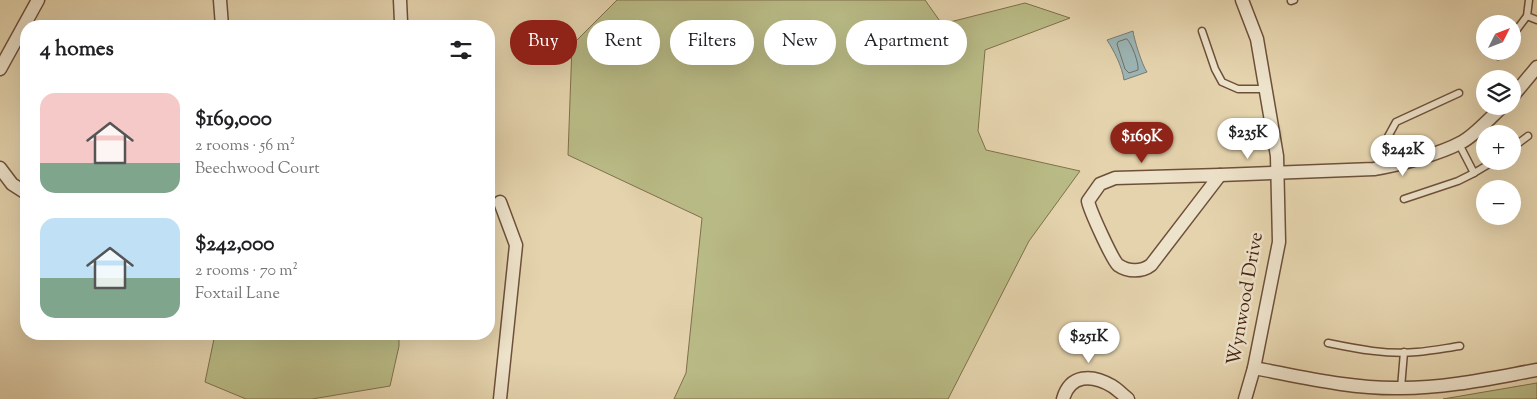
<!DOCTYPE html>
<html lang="en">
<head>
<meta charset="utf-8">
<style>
  body { margin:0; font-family:"Sorts Mill Goudy",serif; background:#f6f6f6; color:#202124; height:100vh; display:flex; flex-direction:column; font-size:19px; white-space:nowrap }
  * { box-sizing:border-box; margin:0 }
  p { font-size:16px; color:#757577 }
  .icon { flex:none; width:28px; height:28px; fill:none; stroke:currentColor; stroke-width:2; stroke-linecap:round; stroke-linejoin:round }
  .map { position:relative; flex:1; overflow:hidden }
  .drawer { position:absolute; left:20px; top:20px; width:475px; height:320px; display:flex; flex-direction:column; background:#fff; border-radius:20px; box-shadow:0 5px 20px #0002 }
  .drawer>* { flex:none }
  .top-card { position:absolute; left:510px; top:20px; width:475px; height:45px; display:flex; gap:10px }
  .needle { width:32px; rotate:48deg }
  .fabs { position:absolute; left:1476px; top:15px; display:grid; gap:10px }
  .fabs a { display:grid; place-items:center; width:45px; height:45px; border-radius:50%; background:#fff; box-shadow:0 5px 20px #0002; font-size:25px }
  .price { position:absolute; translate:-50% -42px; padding:0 11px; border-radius:18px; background:#fff; color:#222; font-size:16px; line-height:32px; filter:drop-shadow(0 1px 2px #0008) }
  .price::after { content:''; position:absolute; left:50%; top:30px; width:15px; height:11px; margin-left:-8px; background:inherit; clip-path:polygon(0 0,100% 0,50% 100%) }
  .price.active { background:#8f2418; color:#fff }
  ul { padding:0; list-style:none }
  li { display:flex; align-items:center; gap:15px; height:125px; padding:0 20px }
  li span { display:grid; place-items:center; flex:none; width:140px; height:100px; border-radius:15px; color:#555 }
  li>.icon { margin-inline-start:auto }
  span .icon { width:60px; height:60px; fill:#fffc; stroke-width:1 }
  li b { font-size:21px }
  h2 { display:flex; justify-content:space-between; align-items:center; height:60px; padding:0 20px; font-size:21px }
  .tag { padding:0 18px; border-radius:22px; background:#fff; box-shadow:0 5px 20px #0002; font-size:18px; line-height:45px }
  .tag.active { background:#8f2418; color:#fff }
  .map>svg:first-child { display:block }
  .green { fill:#b9bb86; stroke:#80704c }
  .water { fill:#9bb5b5; stroke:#797b74 }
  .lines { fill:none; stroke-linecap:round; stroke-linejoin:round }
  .shore { stroke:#716d64; stroke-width:1 }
  .service-casing { stroke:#6e503a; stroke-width:9 }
  .minor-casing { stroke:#6e503a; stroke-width:15 }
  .service { stroke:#ede2ca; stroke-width:6 }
  .minor { stroke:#ede2ca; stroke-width:12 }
  .labels { text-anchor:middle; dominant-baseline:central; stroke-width:5; stroke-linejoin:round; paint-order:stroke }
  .street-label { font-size:19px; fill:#472513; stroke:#ede2ca }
</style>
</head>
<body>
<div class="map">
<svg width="1537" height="399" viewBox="0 0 1537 399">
  <rect width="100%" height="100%" fill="#e4d3ad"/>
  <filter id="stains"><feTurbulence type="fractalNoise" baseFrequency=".004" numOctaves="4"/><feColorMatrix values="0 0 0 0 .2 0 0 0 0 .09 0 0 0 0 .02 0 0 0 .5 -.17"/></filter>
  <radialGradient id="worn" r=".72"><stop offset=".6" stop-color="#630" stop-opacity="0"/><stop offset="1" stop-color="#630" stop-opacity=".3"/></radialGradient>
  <g class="green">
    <path d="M617 0H925L942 24 1025 3 1070 18 985 50 978 131 986 150 1080 171 1029 241 948 399H674L686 373 702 218 568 155 572 45Z"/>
    <path d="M215 334H399V346L390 386 312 399H246L205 382Z"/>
    <path d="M1537 383V399H1443Z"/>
  </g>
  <path class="water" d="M1133 31C1134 39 1142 65 1147 72L1124 80C1122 66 1114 51 1107 40Z"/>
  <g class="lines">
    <path class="shore" d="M1127 39C1132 44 1139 63 1138 70L1129 73 1125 69 1117 44 1118 42Z"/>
    <defs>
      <g id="service">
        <path d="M1529 0 1527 16 1537 20"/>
        <path d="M1291 1 1294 0"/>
        <path d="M1202 31 1215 69 1222 82 1238 89H1266"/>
        <path d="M1512 36 1527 16"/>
        <path d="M1498 56 1502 51"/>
        <path d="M1459 144 1474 173 1494 161"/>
        <path d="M1512 148 1528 136"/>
        <path d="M1389 166 1384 144 1396 122 1459 93"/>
        <path d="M1404 199 1458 181 1474 173"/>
        <path d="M1328 343C1357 349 1388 355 1417 352 1431 351 1446 348 1460 346"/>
        <path d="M1401 388 1404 352"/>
      </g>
      <g id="minor">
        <path d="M220 0 222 26"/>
        <path d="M400 0 401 22"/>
        <path d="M1242 0 1257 39 1277 156 1279 242 1254 368 1245 399"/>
        <path d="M0 69 38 0"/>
        <path d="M1512 97 1537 67"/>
        <path d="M0 168 12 184 26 193"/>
        <path d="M1220 175 1151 265C1142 272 1128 272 1118 265 1112 259 1090 211 1088 201L1100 184 1115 178Z"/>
        <path d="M1220 175 1374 169C1399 165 1440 154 1462 142 1474 136 1492 116 1503 106"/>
        <path d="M500 202 516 245 500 399"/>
        <path d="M1254 368C1302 377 1351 389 1401 388 1447 388 1492 378 1537 370"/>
        <path d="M1063 399C1070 374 1092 374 1112 386 1117 389 1123 395 1128 399"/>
      </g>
    </defs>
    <use href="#service" class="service-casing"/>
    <use href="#minor" class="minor-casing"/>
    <use href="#service" class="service"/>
    <use href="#minor" class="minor"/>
  </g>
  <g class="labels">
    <g class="street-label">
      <text transform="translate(1246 299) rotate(-80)">Wynwood Drive</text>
    </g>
  </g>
  <rect width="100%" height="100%" filter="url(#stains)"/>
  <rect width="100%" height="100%" fill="url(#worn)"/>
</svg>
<div class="fabs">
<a><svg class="needle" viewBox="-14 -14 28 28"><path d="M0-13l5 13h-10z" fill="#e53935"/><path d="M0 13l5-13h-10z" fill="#757577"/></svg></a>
<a><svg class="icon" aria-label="layers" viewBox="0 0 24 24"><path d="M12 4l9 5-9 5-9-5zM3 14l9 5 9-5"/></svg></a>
<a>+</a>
<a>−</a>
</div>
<b class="price" style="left:1248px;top:160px">$235K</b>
<b class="price active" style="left:1142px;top:164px">$169K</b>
<b class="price" style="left:1403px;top:177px">$242K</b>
<b class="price" style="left:1089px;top:364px">$251K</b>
<div class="top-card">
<a class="tag active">Buy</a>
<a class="tag">Rent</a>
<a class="tag">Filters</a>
<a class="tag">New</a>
<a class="tag">Apartment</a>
</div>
<section class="drawer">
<h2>4 homes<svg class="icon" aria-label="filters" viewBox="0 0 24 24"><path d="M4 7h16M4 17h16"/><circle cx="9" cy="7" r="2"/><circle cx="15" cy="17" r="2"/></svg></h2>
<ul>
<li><span style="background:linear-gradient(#f6c9c9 70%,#7fa58c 0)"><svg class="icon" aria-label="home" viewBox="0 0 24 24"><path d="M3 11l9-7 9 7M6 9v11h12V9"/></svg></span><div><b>$169,000</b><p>2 rooms · 56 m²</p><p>Beechwood Court</p></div></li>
<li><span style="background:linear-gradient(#bfe0f5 60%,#7fa58c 0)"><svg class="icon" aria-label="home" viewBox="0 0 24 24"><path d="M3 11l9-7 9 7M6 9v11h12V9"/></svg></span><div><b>$242,000</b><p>2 rooms · 70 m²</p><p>Foxtail Lane</p></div></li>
</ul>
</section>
</div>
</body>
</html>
